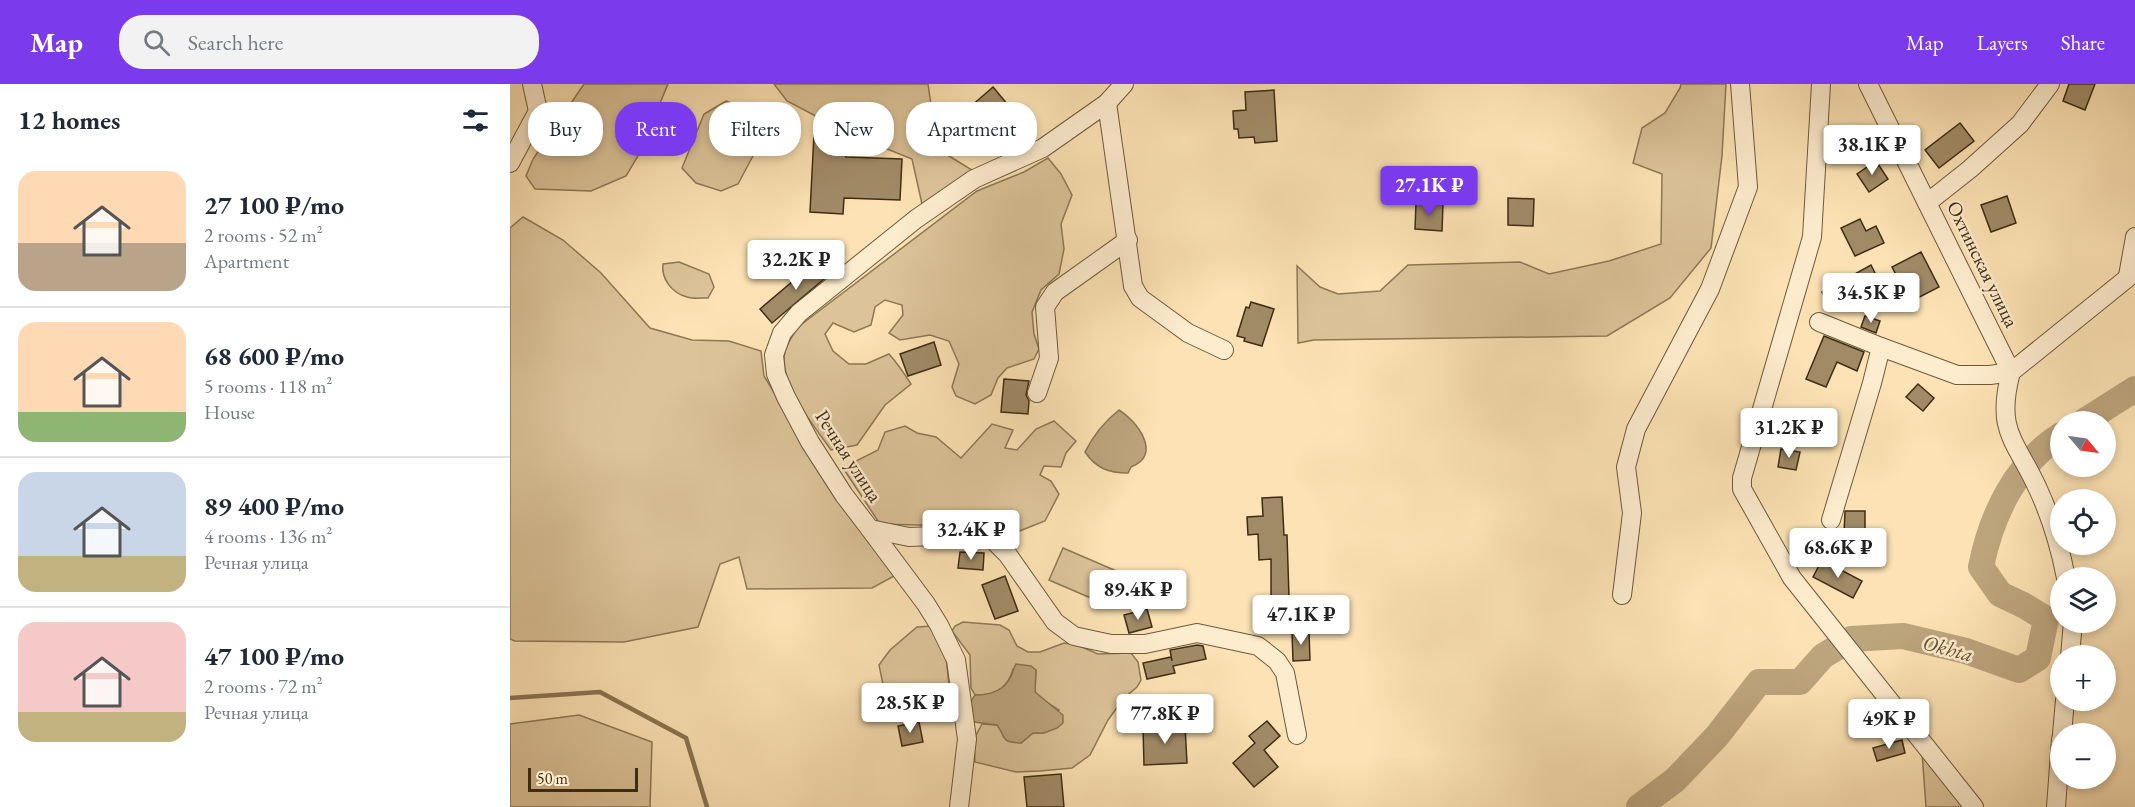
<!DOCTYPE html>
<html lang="en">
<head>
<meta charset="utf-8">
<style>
  body { margin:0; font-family:"EB Garamond",serif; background:#f2f2f3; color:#1f2937; height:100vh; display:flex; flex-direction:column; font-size:22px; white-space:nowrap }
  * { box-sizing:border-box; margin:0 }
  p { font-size:20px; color:#747a83 }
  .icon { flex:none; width:33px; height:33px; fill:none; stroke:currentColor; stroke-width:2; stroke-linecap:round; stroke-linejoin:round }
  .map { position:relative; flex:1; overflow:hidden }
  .side { display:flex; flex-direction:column; background:#fff; width:510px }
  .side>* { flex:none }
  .guide { position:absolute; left:18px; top:18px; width:570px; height:54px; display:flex; gap:12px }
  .needle { width:39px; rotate:119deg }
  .buttons { position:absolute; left:1540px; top:327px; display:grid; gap:12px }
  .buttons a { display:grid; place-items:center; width:66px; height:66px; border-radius:50%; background:#fff; box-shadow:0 3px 9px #0003; font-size:30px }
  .scale { position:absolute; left:18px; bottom:15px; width:110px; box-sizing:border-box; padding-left:6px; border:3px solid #3f2d13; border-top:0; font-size:16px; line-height:21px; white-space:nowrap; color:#3f2d13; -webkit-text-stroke:4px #fdecce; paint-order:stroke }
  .price { position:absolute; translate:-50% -51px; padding:0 14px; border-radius:6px; background:#fff; color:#222; font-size:20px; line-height:39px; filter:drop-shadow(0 2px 3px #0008) }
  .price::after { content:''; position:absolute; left:50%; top:36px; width:18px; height:14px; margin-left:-9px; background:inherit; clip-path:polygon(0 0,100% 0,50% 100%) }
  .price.selected { background:#7c3aed; color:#fff }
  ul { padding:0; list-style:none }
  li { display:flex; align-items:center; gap:18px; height:150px; padding:0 18px }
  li+li { border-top:2px solid #e0e1e3 }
  li span { display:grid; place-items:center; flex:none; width:168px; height:120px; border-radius:18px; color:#555 }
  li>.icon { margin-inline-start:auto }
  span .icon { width:72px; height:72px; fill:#fffc; stroke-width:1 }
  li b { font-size:26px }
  h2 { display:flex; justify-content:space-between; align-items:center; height:72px; padding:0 18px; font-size:26px }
  .chip { padding:0 21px; border-radius:24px; background:#fff; box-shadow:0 3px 9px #0003; font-size:21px; line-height:54px }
  .chip.selected { background:#7c3aed; color:#fff }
  header { display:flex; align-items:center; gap:36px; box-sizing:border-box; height:84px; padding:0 30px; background:#7c3aed; color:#fff }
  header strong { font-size:28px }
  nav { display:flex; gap:33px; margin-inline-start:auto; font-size:21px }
  .search { width:420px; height:54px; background:#f2f2f3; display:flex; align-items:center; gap:15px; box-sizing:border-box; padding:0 21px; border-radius:24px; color:#747a83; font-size:22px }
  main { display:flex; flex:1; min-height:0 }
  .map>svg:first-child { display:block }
  .green { fill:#dcc399; stroke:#8e7856; stroke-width:1.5 }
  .water { fill:#bca47d; stroke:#8a7453; stroke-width:1.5 }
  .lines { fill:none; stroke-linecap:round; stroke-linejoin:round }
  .stream { stroke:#8a7453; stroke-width:4.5 }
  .river { stroke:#bca47d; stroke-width:26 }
  .building { fill:#a18b67; stroke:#3f2d13; stroke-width:1.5 }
  .minor-casing { stroke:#6e5a3b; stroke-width:20 }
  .minor { stroke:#fdecce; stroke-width:18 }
  .labels { text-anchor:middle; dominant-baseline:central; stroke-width:5; stroke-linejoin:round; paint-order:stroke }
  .street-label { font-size:20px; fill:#3f2d13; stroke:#fdecce }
  .water-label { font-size:21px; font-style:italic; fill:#645133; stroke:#fdecce }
</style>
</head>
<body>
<header>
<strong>Map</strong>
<div class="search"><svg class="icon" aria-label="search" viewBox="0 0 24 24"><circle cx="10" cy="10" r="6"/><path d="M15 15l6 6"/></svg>Search here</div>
<nav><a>Map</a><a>Layers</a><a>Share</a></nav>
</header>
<main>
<section class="side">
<h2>12 homes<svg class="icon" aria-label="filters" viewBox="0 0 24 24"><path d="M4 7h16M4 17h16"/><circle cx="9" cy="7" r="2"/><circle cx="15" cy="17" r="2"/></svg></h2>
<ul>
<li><span style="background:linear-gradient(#ffd9b3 60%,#b9a48a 0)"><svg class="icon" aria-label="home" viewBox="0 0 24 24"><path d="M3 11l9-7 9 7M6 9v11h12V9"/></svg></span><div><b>27 100 ₽/mo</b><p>2 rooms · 52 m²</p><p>Apartment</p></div></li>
<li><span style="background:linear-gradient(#ffd9b3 75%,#8fb573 0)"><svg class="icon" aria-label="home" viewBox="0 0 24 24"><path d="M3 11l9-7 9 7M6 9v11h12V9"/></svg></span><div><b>68 600 ₽/mo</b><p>5 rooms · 118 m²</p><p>House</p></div></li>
<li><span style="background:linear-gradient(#c9d6e8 70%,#c2b280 0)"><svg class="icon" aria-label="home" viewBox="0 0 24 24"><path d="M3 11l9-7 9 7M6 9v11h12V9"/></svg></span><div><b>89 400 ₽/mo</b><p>4 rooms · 136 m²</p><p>Речная улица</p></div></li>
<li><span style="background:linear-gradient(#f6c9c9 75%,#c2b280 0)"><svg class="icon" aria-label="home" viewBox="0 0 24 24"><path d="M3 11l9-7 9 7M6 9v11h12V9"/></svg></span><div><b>47 100 ₽/mo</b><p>2 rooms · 72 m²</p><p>Речная улица</p></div></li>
</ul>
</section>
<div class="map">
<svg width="1625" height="723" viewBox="0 0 1625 723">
  <rect width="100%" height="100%" fill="#fce2b4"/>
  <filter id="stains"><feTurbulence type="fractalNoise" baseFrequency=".00333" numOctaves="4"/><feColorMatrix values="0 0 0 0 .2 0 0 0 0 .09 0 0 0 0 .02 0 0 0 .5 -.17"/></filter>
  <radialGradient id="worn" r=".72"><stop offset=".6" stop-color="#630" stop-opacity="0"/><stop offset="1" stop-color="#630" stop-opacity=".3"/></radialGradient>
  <g class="green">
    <path d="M74 0H158L128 72 116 92 81 107 25 105 16 92 23 75Z"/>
    <path d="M264 0H418L422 28 418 59 462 86 412 120 402 75 360 58 338 39 317 38 277 17Z"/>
    <path d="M1171 0H1216L1212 72 1201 164 1160 214 1097 252 804 256 788 259 787 182 810 203 828 210 870 207 898 181 1010 178 1039 190 1099 177 1151 160 1152 90 1123 79 1132 44 1155 29 1170 4Z"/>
    <path d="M216 17 245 29 252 55 228 100 211 107 186 99 172 84 194 30Z"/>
    <path d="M538 74 551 90 562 111 551 140 554 165 549 190 531 206 522 228 524 250 529 265 524 275 497 284 488 294 481 311 465 320 446 312 442 303 449 280 439 257 420 251 390 256 379 249 393 231 392 221 375 216 365 223 361 241 344 248 323 239 315 250 323 267 339 280H356L379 270C388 280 394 289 401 300L375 321 347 361 321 366C303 340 268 300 275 267 277 259 284 250 288 243L467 107 514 88Z"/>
    <path d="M13 133 53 156 91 189 140 244 182 256 219 257 251 267 254 292 324 408 386 491 362 504 237 505 229 473 210 480 188 543 114 558 5 557 0 555V144Z"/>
    <path d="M169 178 199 190 204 203 198 214C192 214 183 215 177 213 162 209 151 195 153 180Z"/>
    <path d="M544 337 566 357 556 369 551 383 534 382 530 391 541 397 549 410 535 437 507 448 495 455 485 443 370 440 335 387 346 377 368 366 375 348 395 342 407 349 426 353 451 374 482 340 503 346 495 364 507 366 526 345Z"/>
    <path d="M553 464 618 492 604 524 539 496Z"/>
    <path d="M453 538 490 541 499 546 507 562 518 568H530L554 559 567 561 588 570 621 569 628 578 631 596 627 603 614 614 598 636 580 671 562 684 530 687 506 688 465 678 464 655 472 640 487 641 511 659 523 649H534L549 626 530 614 525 608 526 586 503 585C498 604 484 612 465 611L461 604 460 571 442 547 445 542Z"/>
    <path d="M422 542 436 573 440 611V629L389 636 378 625 369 581 380 566 407 543Z"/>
    <path d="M69 631 142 658 140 723H0V640Z"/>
    <path d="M1412 668 1457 723H1416Z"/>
  </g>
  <g class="water">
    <path d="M609 326C627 337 653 371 621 383L618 389C598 389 586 384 575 368 583 352 595 337 609 326Z"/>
    <path d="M506 580 521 582 526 586 525 608 553 631V639L547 644 534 649H523L511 659C490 658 497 655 487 641L464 638 460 634 461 617 465 611C479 611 493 608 500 594 503 590 503 584 506 580Z"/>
  </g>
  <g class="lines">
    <path class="stream" d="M0 614 90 608 176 654 197 723"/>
    <g class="river">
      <path d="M1573 338 1625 305"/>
      <path d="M1129 723 1165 696 1207 652 1249 598H1290L1313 572 1341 555 1393 552 1456 567 1509 586 1528 574 1536 535 1515 522 1490 510 1471 483C1481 432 1506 379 1551 351"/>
    </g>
  </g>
  <g class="building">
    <path d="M1559 0H1585L1575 26 1553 17Z"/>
    <path d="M483 3 498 21 475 40 460 23Z"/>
    <path d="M764 6 767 57 745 59 744 53 729 54 728 45H724L723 27 736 26 735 8Z"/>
    <path d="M1450 39 1464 57 1429 84 1415 66Z"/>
    <path d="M304 50 337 51 336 73 392 75 390 116 334 114 333 130 300 128Z"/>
    <path d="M1366 77 1378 95 1359 108 1347 90Z"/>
    <path d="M1497 112 1506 139 1481 148 1471 121Z"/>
    <path d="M998 114 1024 115 1023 142 998 141Z"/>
    <path d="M906 119 933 120 932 147 905 145Z"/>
    <path d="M1350 135 1356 147 1366 142 1374 159 1345 172 1331 144Z"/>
    <path d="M1411 168 1429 203 1400 218 1382 183Z"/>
    <path d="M309 175 321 189 262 239 250 225Z"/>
    <path d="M1361 181 1370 199 1321 225 1312 208Z"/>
    <path d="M741 218 764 225 752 262 734 257 735 254 727 252 736 223 739 224Z"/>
    <path d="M1355 232 1370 237 1366 249 1351 243Z"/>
    <path d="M1314 252 1354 268 1347 287 1327 278 1316 303 1296 295Z"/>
    <path d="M424 258 431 281 398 292 390 270Z"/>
    <path d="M494 295 519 297 516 311 519 317 518 330 491 328Z"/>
    <path d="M1408 300 1424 314 1413 327 1396 313Z"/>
    <path d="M1271 365 1290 368 1286 386 1268 383Z"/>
    <path d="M772 413 774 451H777L779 513 761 514V475L749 476 748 450 738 451 737 433 753 432 752 414Z"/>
    <path d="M1335 427H1355V449H1334Z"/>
    <path d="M450 468 474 469 473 486 448 484Z"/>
    <path d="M1312 476 1352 497 1343 514 1303 493Z"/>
    <path d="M495 492 508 527 485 535 472 501Z"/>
    <path d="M637 525 642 543 619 549 614 531Z"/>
    <path d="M799 548 800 576 783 577 782 549Z"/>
    <path d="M687 561 693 562 696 575 663 582 665 589 637 595 633 579 661 573 662 577 660 566Z"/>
    <path d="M757 637 770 652 754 666 768 683 744 703 723 679 745 659 739 652Z"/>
    <path d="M409 638 413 658 392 662 388 642Z"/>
    <path d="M675 641 677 679 634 681 633 644Z"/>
    <path d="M1392 656 1395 669 1367 677 1363 664Z"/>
    <path d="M551 690 554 723H517L514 693Z"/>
  </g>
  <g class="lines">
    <defs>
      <g id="minor">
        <path d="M614 0 597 19 533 64 464 95 406 135 289 229 272 249 264 271 266 290 276 313 300 358 334 411 360 445 399 453 449 451 482 455 498 471 545 538 564 552 601 560H635L687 549 748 562 767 577 775 589 787 651"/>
        <path d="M1311 0 1302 153 1232 394V405L1282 494 1464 723"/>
        <path d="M1358 0 1501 288C1485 348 1506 356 1528 405 1541 433 1550 463 1556 494"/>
        <path d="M597 19 623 202 630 214 678 249 714 266"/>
        <path d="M0 79 28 27 22 0"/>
        <path d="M1417 119 1460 85 1510 40 1540 0"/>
        <path d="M1618 192 1625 153"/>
        <path d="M1309 238 1371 263 1447 291H1480L1501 288 1625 188"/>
        <path d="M527 309 539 274 535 223 545 208 618 156"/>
        <path d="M1321 436 1362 299 1371 263"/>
        <path d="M360 445 416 520 429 541 446 576 457 655 449 723"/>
        <path d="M1112 511 1122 429 1116 383 1126 345 1200 205 1238 103 1230 0"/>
        <path d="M1560 572 1563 538"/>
        <path d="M1552 650 1555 616"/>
        <path d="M1546 723 1551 655"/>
      </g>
    </defs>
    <use href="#minor" class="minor-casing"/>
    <use href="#minor" class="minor"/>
  </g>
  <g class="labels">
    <g class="street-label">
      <text transform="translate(1473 180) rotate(64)">Охтинская улица</text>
      <text transform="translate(339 372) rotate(57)">Речная улица</text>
    </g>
    <g class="water-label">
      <text transform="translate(1438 564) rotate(15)">Okhta</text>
    </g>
  </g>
  <rect width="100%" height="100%" filter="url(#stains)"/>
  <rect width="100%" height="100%" fill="url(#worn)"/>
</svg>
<div class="buttons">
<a><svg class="needle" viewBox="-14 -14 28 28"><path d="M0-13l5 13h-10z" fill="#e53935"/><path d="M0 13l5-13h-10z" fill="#747a83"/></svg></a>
<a><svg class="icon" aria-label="locate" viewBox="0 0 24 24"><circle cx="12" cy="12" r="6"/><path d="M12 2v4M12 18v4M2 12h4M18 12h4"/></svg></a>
<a><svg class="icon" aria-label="layers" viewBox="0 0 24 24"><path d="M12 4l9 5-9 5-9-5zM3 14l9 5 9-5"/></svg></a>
<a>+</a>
<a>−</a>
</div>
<div class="scale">50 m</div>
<b class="price" style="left:1362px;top:92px">38.1K ₽</b>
<b class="price selected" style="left:919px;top:133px">27.1K ₽</b>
<b class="price" style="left:286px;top:207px">32.2K ₽</b>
<b class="price" style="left:1361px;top:240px">34.5K ₽</b>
<b class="price" style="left:1279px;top:375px">31.2K ₽</b>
<b class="price" style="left:461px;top:477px">32.4K ₽</b>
<b class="price" style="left:1328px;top:495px">68.6K ₽</b>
<b class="price" style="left:628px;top:537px">89.4K ₽</b>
<b class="price" style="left:791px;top:562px">47.1K ₽</b>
<b class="price" style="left:400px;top:650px">28.5K ₽</b>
<b class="price" style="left:655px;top:661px">77.8K ₽</b>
<b class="price" style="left:1379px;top:666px">49K ₽</b>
<div class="guide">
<a class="chip">Buy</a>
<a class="chip selected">Rent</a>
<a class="chip">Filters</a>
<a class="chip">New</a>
<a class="chip">Apartment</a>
</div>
</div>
</main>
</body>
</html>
